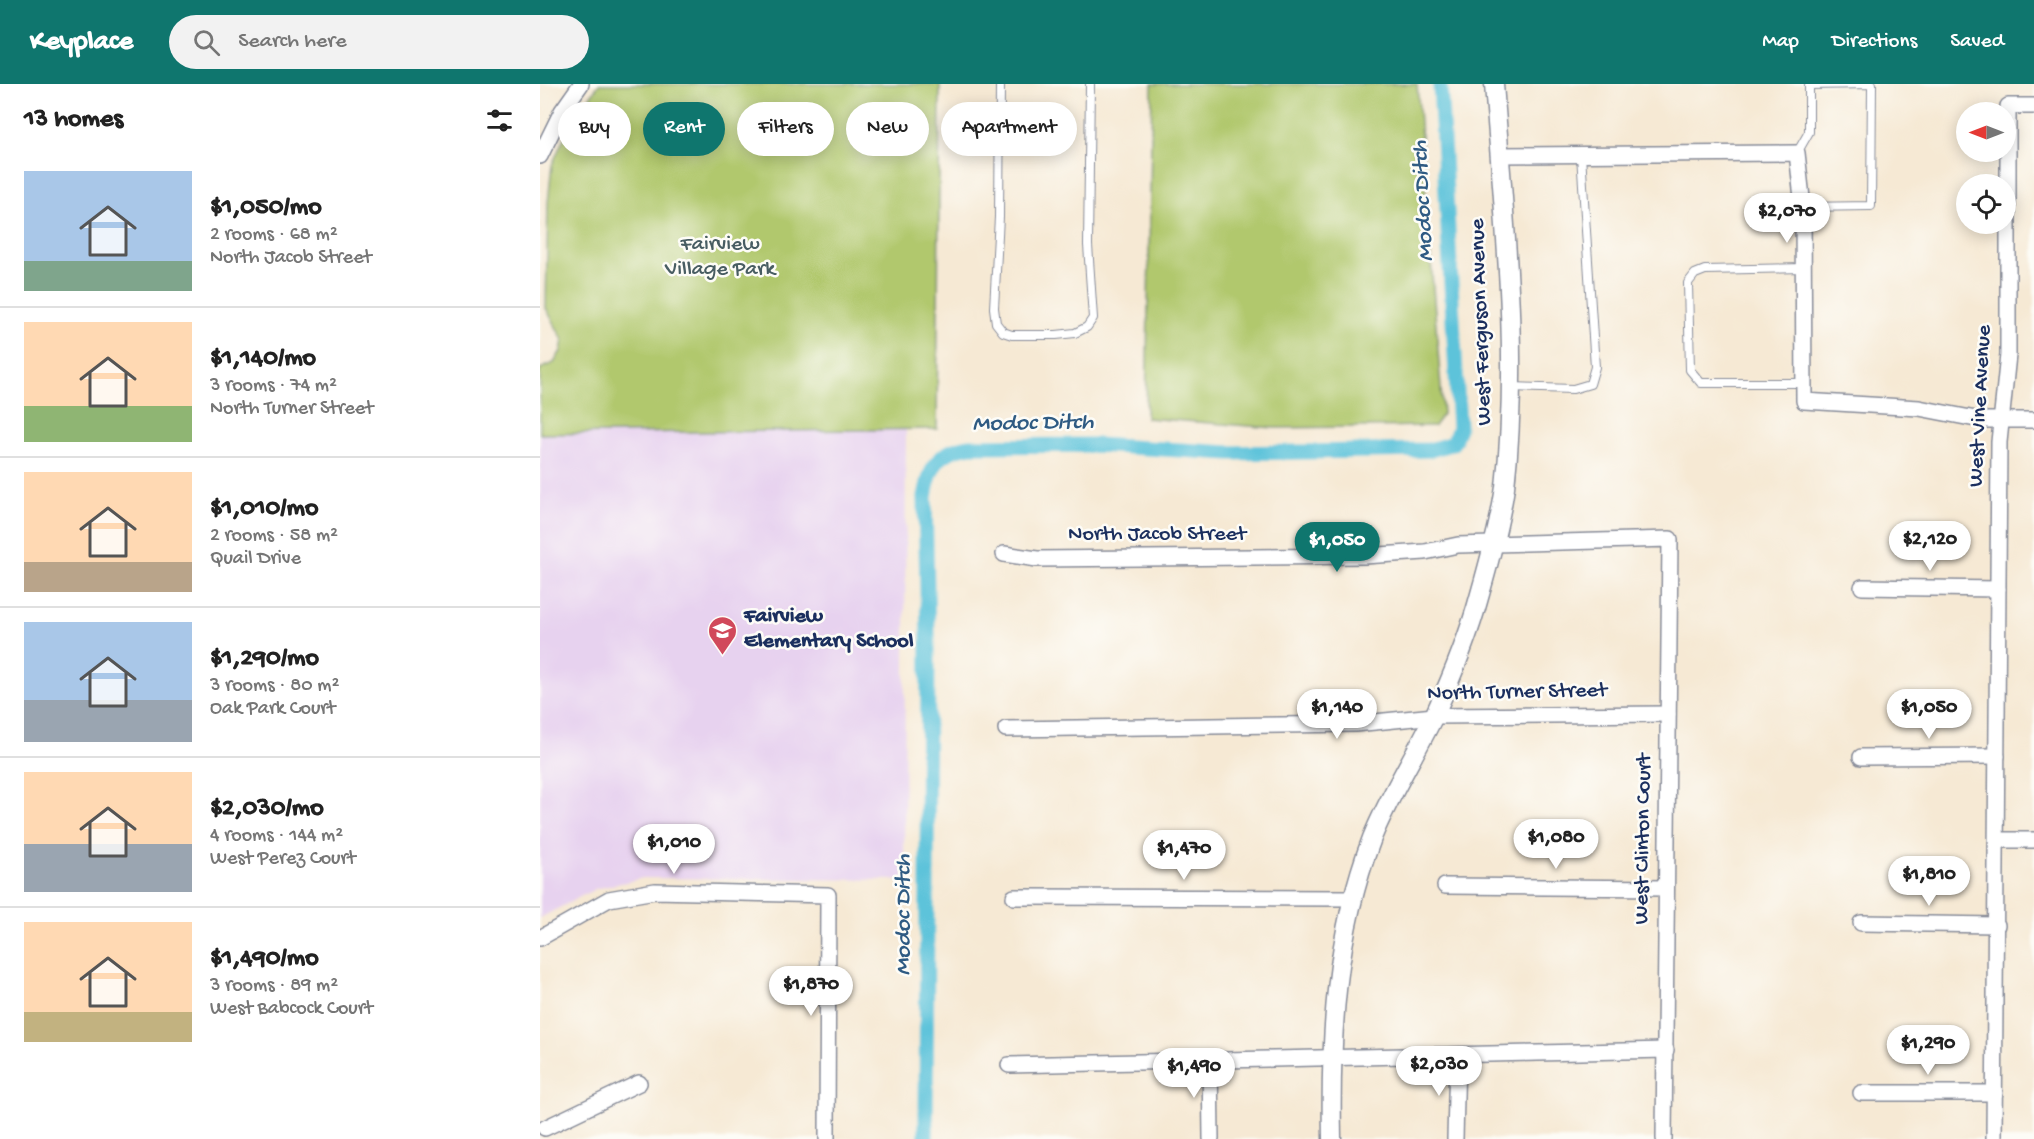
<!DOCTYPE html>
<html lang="en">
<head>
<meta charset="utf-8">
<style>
  body { margin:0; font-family:"Gochi Hand",sans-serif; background:#f2f2f2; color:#222; height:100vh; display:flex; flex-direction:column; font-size:22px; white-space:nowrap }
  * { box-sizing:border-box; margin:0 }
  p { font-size:20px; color:#767676 }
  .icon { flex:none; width:33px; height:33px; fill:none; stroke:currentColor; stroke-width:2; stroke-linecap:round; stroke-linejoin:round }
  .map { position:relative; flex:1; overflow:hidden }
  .panel { display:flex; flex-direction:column; background:#fff; width:540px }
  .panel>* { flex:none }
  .banner { position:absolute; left:18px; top:18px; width:570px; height:54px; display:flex; gap:12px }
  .needle { width:39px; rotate:270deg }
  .controls { position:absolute; left:1416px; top:18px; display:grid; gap:12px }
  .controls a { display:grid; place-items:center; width:60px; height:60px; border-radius:50%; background:#fff; box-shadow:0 3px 15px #0003; font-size:30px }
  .price { position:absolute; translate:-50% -51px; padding:0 14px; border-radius:21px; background:#fff; color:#222; font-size:20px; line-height:39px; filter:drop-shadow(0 2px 3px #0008) }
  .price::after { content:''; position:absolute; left:50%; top:36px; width:18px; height:14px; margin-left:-9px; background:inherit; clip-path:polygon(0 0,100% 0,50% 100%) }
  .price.current { background:#0f766e; color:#fff }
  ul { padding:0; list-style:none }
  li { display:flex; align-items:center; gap:18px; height:150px; padding:0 24px }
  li+li { border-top:2px solid #e0e0e0 }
  li span { display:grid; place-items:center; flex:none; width:168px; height:120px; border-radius:0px; color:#555 }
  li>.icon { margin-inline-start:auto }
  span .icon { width:72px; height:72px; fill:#fffc; stroke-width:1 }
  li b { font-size:26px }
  h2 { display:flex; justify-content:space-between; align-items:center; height:72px; padding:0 24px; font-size:26px }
  .tag { padding:0 21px; border-radius:27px; background:#fff; box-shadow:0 3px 15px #0003; font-size:21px; line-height:54px }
  .tag.current { background:#0f766e; color:#fff }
  header { display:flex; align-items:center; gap:36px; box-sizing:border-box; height:84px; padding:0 30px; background:#0f766e; color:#fff }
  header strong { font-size:28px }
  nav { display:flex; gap:33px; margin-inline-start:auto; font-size:21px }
  .search { width:420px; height:54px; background:#f2f2f2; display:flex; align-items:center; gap:15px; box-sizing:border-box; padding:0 21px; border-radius:33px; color:#767676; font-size:22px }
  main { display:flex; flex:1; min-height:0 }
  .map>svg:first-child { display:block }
  .built { fill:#e7d2ef }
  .green { fill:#b1c86d; stroke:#667c66; stroke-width:1.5 }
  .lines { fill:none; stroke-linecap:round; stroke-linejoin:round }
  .stream { stroke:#5dc3da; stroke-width:4.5 }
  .canal { stroke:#5dc3da; stroke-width:15 }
  .service-casing { stroke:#888c99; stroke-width:10 }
  .minor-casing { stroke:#888c99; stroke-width:18 }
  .tertiary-casing { stroke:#888c99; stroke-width:21 }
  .service { stroke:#fff; stroke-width:8 }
  .minor { stroke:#fff; stroke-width:15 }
  .tertiary { stroke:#fff; stroke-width:18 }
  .labels { text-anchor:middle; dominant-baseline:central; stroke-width:5; stroke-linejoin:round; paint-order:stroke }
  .park-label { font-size:22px; fill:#485d62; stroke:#fdfcf7 }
  .street-label { font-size:22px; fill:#1b2f5e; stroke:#fdfcf7 }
  .poi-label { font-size:22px; font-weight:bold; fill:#1b2f5e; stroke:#fdfcf7; text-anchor:start }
  .water-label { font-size:24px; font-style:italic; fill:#2f5b83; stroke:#fdfcf7 }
</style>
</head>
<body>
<header>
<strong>Keyplace</strong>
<div class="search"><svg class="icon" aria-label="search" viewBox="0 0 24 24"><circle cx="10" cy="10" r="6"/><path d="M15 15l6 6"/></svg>Search here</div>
<nav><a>Map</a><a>Directions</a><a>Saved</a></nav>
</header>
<main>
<section class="panel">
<h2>13 homes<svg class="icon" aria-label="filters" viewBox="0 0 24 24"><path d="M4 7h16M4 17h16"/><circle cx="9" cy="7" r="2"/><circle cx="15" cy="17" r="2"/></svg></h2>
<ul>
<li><span style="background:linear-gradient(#a9c7e8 75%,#7fa58c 0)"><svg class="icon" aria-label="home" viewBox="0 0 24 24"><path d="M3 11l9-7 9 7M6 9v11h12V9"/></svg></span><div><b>$1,050/mo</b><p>2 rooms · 68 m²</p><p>North Jacob Street</p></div></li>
<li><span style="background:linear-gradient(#ffd9b3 70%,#8fb573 0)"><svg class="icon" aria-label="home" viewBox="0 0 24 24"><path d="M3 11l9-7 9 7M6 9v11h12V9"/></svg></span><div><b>$1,140/mo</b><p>3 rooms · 74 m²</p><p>North Turner Street</p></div></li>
<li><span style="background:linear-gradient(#ffd9b3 75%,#b9a48a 0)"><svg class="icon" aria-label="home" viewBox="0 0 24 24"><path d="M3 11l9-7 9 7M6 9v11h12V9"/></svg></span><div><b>$1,010/mo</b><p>2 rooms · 58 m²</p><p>Quail Drive</p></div></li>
<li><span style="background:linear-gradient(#a9c7e8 65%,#9aa5b1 0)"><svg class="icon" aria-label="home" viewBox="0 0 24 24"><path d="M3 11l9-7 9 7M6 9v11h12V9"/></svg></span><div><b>$1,290/mo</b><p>3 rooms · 80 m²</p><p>Oak Park Court</p></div></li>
<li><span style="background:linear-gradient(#ffd9b3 60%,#9aa5b1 0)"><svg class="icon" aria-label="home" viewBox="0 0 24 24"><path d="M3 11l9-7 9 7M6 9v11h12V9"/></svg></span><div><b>$2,030/mo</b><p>4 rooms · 144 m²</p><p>West Perez Court</p></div></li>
<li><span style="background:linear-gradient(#ffd9b3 75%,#c2b280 0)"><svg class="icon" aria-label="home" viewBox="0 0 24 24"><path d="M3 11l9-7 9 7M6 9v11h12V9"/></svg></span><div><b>$1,490/mo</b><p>3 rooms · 89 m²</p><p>West Babcock Court</p></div></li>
</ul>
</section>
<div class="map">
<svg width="1494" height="1055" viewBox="0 0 1494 1055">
  <rect width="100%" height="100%" fill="#fdfcf7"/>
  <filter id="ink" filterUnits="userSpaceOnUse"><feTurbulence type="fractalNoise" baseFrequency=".0167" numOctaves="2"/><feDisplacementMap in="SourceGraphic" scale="12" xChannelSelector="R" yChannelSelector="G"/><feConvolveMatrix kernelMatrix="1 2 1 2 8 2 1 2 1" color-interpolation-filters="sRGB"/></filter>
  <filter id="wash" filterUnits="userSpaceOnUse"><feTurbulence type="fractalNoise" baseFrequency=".008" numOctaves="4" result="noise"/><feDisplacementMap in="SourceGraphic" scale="24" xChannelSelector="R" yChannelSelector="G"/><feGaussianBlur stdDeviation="1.35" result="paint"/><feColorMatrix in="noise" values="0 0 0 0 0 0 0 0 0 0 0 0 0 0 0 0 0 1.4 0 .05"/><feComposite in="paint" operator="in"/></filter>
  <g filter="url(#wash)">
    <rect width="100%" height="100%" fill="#f6e9d4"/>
    <path class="built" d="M366 345 364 796 103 794 55 805 0 834V350Z"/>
    <g class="green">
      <path d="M59 0H400L397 345 0 350V285L14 279 21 267 23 256 6 224 8 119 12 81 27 47Z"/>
      <path d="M612 0H877L903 330 894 342 735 344 606 334Z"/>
    </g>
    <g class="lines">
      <path class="stream" d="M916 355 920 359"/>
      <path class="canal" d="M386 1055 388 552 385 413C390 383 397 367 430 362L556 361 690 369 890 366 913 359 919 344 900 0"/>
    </g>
  </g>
  <g filter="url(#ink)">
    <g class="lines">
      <defs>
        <g id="service">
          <path d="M460 0 459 133 454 224 456 239 463 248 472 251H516L535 249 547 243 553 234 548 161 550 0"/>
          <path d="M1257 69 1269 48V1L1332 0 1331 122 1263 123"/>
          <path d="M1264 184 1165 186 1155 190 1148 199 1150 286 1161 299H1264"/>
          <path d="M972 303 1033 305 1050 300 1055 283 1041 71"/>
        </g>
        <g id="minor">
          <path d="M959 71 1257 69 1263 123 1264 317 1379 324 1441 336H1494"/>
          <path d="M0 72 22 27 41 0"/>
          <path d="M464 470 497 475 824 472 885 468 918 461 1130 455 1124 1055"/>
          <path d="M1322 503 1458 505"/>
          <path d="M466 645 815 640 894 632 1128 630"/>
          <path d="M1321 673 1457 672"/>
          <path d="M1458 756H1494"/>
          <path d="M905 802 1126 804"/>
          <path d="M474 813 813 814"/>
          <path d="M1321 839 1457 841"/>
          <path d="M0 854 69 815 115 807 288 811 287 1055"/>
          <path d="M670 975 671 1055"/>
          <path d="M469 981 1126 966"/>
          <path d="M1321 1009H1455"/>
          <path d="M5 1044 99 999"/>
          <path d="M915 1055 917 972"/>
          <path d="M1454 1055 1459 358 1468 271V22H1494"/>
        </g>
        <path id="tertiary" d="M792 1055C790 952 795 851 832 754 849 712 874 673 894 632 912 593 929 551 940 510 950 475 960 439 965 403 980 270 964 134 954 0"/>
      </defs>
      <use href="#service" class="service-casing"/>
      <use href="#minor" class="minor-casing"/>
      <use href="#tertiary" class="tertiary-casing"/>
      <use href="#service" class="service"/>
      <use href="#minor" class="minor"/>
      <use href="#tertiary" class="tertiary"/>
    </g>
  </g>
  <defs>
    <symbol id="school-pin" viewBox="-11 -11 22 30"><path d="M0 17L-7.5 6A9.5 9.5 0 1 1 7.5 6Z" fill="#d1495b" stroke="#fdfcf7"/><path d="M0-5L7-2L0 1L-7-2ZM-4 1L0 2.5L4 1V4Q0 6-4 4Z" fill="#fff"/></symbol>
  </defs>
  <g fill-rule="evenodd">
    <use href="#school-pin" x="166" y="530" width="33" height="45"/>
  </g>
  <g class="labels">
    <g class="park-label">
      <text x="180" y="161">Fairview<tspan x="180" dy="25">Village Park</tspan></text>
    </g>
    <g class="street-label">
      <text transform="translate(942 238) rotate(-92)">West Ferguson Avenue</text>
      <text transform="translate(1441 322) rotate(-87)">West Vine Avenue</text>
      <text x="617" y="451">North Jacob Street</text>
      <text transform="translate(977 609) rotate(-1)">North Turner Street</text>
      <text transform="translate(1104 755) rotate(-89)">West Clinton Court</text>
    </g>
    <g class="poi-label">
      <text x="204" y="533">Fairview<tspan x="204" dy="25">Elementary School</tspan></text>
    </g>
    <g class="water-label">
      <text transform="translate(884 117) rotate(-93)">Modoc Ditch</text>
      <text transform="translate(493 340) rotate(-1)">Modoc Ditch</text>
      <text transform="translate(364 831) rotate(-90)">Modoc Ditch</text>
    </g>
  </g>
</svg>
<div class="controls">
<a><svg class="needle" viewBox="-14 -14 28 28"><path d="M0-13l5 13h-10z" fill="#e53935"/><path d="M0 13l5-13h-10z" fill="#767676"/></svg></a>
<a><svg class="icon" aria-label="locate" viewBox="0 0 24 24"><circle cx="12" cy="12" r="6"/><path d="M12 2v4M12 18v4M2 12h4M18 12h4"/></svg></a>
</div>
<b class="price" style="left:1247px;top:160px">$2,070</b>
<b class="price" style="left:1390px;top:488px">$2,120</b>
<b class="price current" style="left:797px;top:489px">$1,050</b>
<b class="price" style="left:797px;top:656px">$1,140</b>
<b class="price" style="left:1389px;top:656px">$1,050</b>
<b class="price" style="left:1016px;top:786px">$1,080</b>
<b class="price" style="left:134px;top:791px">$1,010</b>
<b class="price" style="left:644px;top:797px">$1,470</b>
<b class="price" style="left:1389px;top:823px">$1,810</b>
<b class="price" style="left:271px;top:933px">$1,870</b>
<b class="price" style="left:1388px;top:992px">$1,290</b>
<b class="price" style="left:899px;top:1013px">$2,030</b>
<b class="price" style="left:654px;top:1015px">$1,490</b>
<div class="banner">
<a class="tag">Buy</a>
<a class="tag current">Rent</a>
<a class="tag">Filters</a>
<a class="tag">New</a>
<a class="tag">Apartment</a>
</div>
</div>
</main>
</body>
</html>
